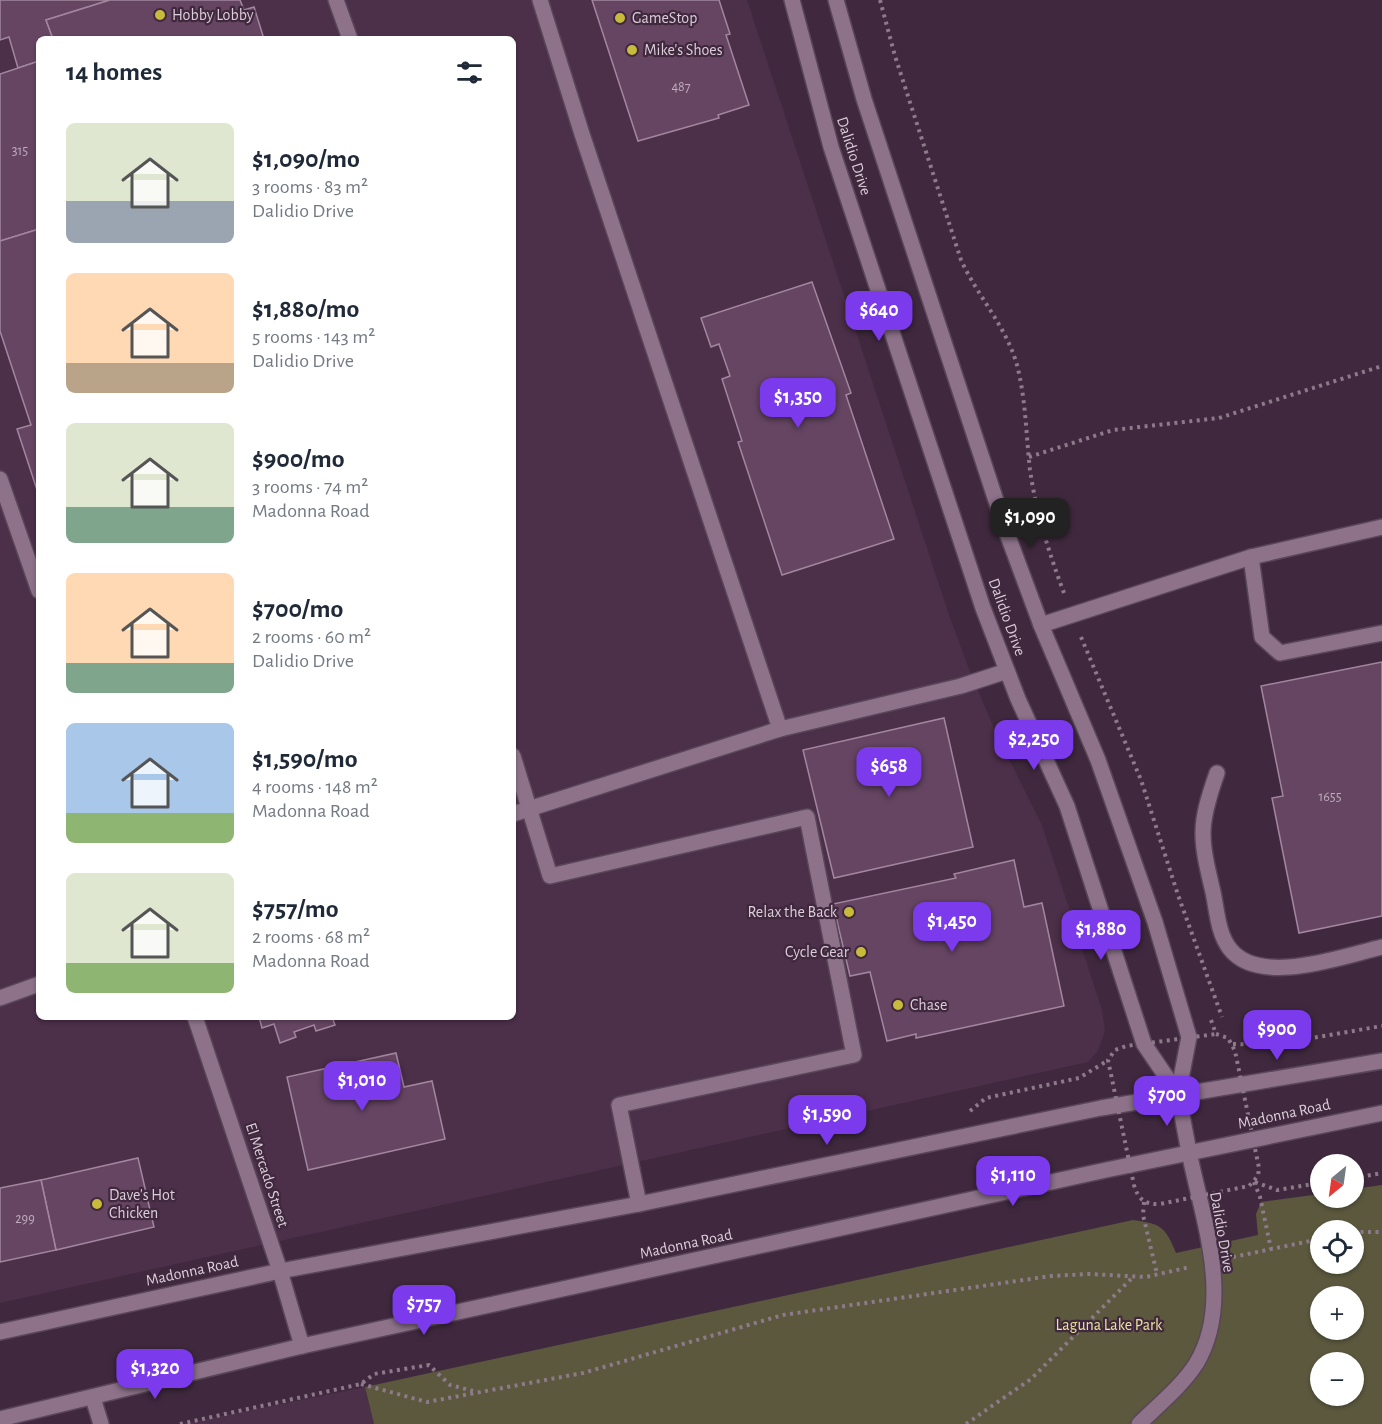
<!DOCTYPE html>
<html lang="en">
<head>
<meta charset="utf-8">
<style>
  body { margin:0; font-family:"Alegreya Sans",sans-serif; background:#f6f6f7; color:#1f2937; height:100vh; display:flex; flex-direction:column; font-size:22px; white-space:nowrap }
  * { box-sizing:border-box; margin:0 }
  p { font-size:20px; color:#747a83 }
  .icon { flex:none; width:33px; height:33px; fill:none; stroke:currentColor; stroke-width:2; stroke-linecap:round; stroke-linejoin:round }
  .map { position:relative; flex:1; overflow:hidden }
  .details { position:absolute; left:36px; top:36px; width:480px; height:984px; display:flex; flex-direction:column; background:#fff; border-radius:9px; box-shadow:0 2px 4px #0004 }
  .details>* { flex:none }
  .needle { width:39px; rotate:209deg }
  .buttons { position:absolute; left:1310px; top:1154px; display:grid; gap:12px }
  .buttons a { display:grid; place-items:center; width:54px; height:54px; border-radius:50%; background:#fff; box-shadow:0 2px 4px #0004; font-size:30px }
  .price { position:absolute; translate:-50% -51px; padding:0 14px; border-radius:12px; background:#7c3aed; color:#fff; font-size:20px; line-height:39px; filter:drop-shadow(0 2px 3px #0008) }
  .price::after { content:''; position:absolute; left:50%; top:36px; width:18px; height:14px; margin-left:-9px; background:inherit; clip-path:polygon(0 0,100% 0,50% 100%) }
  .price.current { background:#222; color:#fff }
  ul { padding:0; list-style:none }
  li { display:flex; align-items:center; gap:18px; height:150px; padding:0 30px }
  li span { display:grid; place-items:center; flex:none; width:168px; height:120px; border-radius:9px; color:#555 }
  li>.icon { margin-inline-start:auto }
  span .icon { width:72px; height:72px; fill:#fffc; stroke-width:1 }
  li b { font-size:26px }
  h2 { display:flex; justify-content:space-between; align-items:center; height:72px; padding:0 30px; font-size:26px }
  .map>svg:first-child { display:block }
  .built { fill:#4c2f49; fill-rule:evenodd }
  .green { fill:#5b583e; fill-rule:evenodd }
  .building { fill:#664563; stroke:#a2869f; stroke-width:1.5 }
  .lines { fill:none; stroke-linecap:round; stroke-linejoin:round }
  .lane-casing { stroke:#594658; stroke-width:18 }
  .street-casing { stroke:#594658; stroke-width:18 }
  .secondary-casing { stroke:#594658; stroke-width:18 }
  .path { stroke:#8d7a8b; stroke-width:4; stroke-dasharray:3 4.5; stroke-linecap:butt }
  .lane { stroke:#8d728a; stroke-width:15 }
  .street { stroke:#8d728a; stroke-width:15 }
  .secondary { stroke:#8d728a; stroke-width:15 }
  .poi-dot { fill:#c8bb3b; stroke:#40293e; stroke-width:2 }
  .labels { text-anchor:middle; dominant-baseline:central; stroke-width:4.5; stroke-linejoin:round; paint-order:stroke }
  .number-label { font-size:14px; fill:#beabbc }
  .poi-label { font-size:16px; fill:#dccdda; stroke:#40293e; text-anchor:start }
  .street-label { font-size:16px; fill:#dccdda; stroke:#40293e }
  .park-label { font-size:16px; fill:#eae399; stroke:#40293e }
</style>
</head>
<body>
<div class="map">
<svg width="1382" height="1424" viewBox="0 0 1382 1424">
  <rect width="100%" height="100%" fill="#40293e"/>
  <g class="built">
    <path d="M0 0H747L949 615 970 672 997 735 1042 825 1102 1010 1105 1031 1098 1051 1088 1062 0 1303ZM39 39H513V1017H39Z"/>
    <path d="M365 1387 374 1424H182Z"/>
  </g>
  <path class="green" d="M1382 1185V1424H374L365 1387 1133 1220C1161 1224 1165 1226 1176 1253L1258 1235 1256 1214 1261 1202 1320 1194V1197H1353V1189ZM1320 1230H1353V1263H1320ZM1320 1296H1353V1329H1320ZM1320 1362H1353V1395H1320Z"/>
  <g class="building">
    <path d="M0 0H110L46 20 53 39H39V61L18 68 9 37 0 40Z"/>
    <path d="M110 0H240L244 10 254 7 264 39H53L46 20Z"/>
    <path d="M592 0H719L730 34 726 35 749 105 718 115 719 118 638 141Z"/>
    <path d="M39 61V229L0 241V74Z"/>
    <path d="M39 229V496L17 429 31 425 0 331V241Z"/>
    <path d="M812 282 851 393 846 395 894 539 782 575 738 442 742 441 722 379 730 376 719 344 711 347 701 318Z"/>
    <path d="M1382 662V916L1299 933 1272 798 1283 796 1261 686Z"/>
    <path d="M944 718 973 847 834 878 803 750Z"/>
    <path d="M1014 860 1024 907 1042 903 1064 1006 916 1038V1034L887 1041 870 972 850 976 833 904 956 878 954 874Z"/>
    <path d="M259 1017H332L335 1025 316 1031 314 1025 294 1032 296 1037 280 1043 274 1024 262 1028Z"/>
    <path d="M396 1053 404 1087 432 1081 445 1139 308 1170 287 1077Z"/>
    <path d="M138 1158 154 1227 56 1250 41 1180Z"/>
    <path d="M41 1180 56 1250 0 1262V1188Z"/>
  </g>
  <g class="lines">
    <defs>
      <g id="lane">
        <path d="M336 0 350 39"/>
        <path d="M540 0 582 134 780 729"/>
        <path d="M1251 557 1262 637 1280 653 1382 633"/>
        <path d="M1041 625 1251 557 1382 527"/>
        <path d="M513 756 550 876 807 817 854 1055 619 1105 639 1204"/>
        <path d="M1217 773C1198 827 1200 837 1213 892 1217 911 1218 934 1230 949 1260 987 1343 956 1382 947"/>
        <path d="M513 814 780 729 961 686 1007 671"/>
        <path d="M0 998 39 984"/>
        <path d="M93 1398 101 1424"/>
        <path d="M1139 1424C1158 1405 1181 1387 1196 1364 1234 1302 1202 1217 1189 1152"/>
      </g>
      <g id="street">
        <path d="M0 479 39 591"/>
        <path d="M195 1017 280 1271 302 1346"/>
      </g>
      <g id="secondary">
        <path d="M792 0 831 147 983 608 1018 699 1067 806 1144 1044 1178 1094"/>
        <path d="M836 0 864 99 1005 528 1041 625 1098 760 1155 922 1189 1037 1178 1094 1189 1152"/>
        <path d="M0 1332 280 1271 639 1204 1101 1108 1382 1061"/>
        <path d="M0 1419 302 1346 1106 1170 1382 1113"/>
      </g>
    </defs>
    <use href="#lane" class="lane-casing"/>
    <use href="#street" class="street-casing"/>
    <use href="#secondary" class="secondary-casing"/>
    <g class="path">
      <path d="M880 0 895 56 961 260C978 297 1006 326 1017 365 1026 400 1026 435 1030 470 1036 512 1049 553 1064 593"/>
      <path d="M1029 457 1113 430 1219 418 1382 366"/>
      <path d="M1081 637 1141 780 1178 895 1222 1017"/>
      <path d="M1211 1020 1216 1034"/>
      <path d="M1216 1034 1228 1038 1235 1051 1259 1168 1258 1176 1249 1186 1160 1204C1145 1205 1138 1199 1134 1185L1108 1060 1115 1050 1126 1046Z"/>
      <path d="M1233 1044 1271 1045 1382 1026"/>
      <path d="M970 1111 986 1098 1079 1078 1107 1061"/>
      <path d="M1353 1178 1382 1173"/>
      <path d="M1254 1182 1260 1197 1271 1249"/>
      <path d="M1255 1182 1277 1190 1320 1183"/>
      <path d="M1144 1202 1143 1215 1157 1274"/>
      <path d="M1353 1232H1382"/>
      <path d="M1233 1257 1320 1239"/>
      <path d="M361 1384 427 1402 583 1373 783 1315 1051 1276 1089 1274 1146 1277 1190 1267"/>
      <path d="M180 1424 361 1384 374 1374 429 1365 450 1385 473 1391"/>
      <path d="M966 1424 1031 1379 1132 1278"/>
    </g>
    <use href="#lane" class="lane"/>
    <use href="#street" class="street"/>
    <use href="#secondary" class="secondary"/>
  </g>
  <g class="poi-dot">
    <circle cx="160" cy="15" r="6"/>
    <circle cx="620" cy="18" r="6"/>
    <circle cx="632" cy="50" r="6"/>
    <circle cx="849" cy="912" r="6"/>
    <circle cx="861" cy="952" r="6"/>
    <circle cx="898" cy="1005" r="6"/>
    <circle cx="97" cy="1204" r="6"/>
  </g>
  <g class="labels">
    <g class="number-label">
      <text x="681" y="87">487</text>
      <text x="20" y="151">315</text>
      <text x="1330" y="797">1655</text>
      <text x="25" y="1219">299</text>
    </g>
    <g class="poi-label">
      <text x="172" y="15">Hobby Lobby</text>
      <text x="632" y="18">GameStop</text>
      <text x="644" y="50">Mike's Shoes</text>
      <text x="837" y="912" text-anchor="end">Relax the Back</text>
      <text x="849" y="952" text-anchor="end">Cycle Gear</text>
      <text x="910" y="1005">Chase</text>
      <text x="109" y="1195">Dave's Hot<tspan x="109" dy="18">Chicken</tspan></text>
    </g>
    <g class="street-label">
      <text transform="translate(854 156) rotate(72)">Dalidio Drive</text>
      <text transform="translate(1007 617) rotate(70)">Dalidio Drive</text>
      <text transform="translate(1284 1114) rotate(-12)">Madonna Road</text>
      <text transform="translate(267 1175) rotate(72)">El Mercado Street</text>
      <text transform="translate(1222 1232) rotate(80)">Dalidio Drive</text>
      <text transform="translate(686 1244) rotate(-12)">Madonna Road</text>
      <text transform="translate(192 1271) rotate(-12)">Madonna Road</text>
    </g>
    <g class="park-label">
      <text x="1109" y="1325">Laguna Lake Park</text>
    </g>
  </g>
</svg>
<div class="buttons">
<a><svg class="needle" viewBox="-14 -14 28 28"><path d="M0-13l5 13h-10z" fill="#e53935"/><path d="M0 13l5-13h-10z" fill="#747a83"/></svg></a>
<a><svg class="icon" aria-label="locate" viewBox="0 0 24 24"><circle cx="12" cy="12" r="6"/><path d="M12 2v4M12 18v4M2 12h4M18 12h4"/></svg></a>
<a>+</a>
<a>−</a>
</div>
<b class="price" style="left:879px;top:342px">$640</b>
<b class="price" style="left:798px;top:429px">$1,350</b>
<b class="price current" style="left:1030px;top:549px">$1,090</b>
<b class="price" style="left:1034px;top:771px">$2,250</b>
<b class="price" style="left:889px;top:798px">$658</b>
<b class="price" style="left:952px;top:953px">$1,450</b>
<b class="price" style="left:1101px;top:961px">$1,880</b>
<b class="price" style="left:1277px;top:1061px">$900</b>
<b class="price" style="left:362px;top:1112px">$1,010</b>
<b class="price" style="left:1167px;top:1127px">$700</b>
<b class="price" style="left:827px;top:1146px">$1,590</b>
<b class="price" style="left:1013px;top:1207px">$1,110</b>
<b class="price" style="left:424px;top:1336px">$757</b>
<b class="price" style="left:155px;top:1400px">$1,320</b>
<section class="details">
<h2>14 homes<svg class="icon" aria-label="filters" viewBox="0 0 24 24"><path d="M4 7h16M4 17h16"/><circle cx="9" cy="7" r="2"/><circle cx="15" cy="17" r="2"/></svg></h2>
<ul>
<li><span style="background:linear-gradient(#dfe7d0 65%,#9aa5b1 0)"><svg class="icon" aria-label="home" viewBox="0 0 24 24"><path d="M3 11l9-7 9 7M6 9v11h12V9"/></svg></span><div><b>$1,090/mo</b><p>3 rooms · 83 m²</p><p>Dalidio Drive</p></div></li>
<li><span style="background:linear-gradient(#ffd9b3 75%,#b9a48a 0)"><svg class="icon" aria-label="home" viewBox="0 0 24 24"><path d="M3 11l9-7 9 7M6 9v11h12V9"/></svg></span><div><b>$1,880/mo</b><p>5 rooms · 143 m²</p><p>Dalidio Drive</p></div></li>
<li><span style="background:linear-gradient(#dfe7d0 70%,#7fa58c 0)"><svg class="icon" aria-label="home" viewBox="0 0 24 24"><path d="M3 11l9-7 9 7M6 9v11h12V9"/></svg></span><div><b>$900/mo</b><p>3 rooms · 74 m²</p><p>Madonna Road</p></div></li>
<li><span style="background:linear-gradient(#ffd9b3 75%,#7fa58c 0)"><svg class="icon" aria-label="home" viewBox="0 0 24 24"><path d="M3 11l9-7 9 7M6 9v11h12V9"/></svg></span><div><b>$700/mo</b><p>2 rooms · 60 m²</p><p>Dalidio Drive</p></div></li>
<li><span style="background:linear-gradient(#a9c7e8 75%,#8fb573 0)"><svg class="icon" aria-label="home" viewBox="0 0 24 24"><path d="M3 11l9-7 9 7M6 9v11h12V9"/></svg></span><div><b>$1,590/mo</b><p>4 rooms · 148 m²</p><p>Madonna Road</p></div></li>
<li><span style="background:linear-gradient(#dfe7d0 75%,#8fb573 0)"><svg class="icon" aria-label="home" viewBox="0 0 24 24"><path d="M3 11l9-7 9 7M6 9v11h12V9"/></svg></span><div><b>$757/mo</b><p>2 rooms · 68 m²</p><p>Madonna Road</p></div></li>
</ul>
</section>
</div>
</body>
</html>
